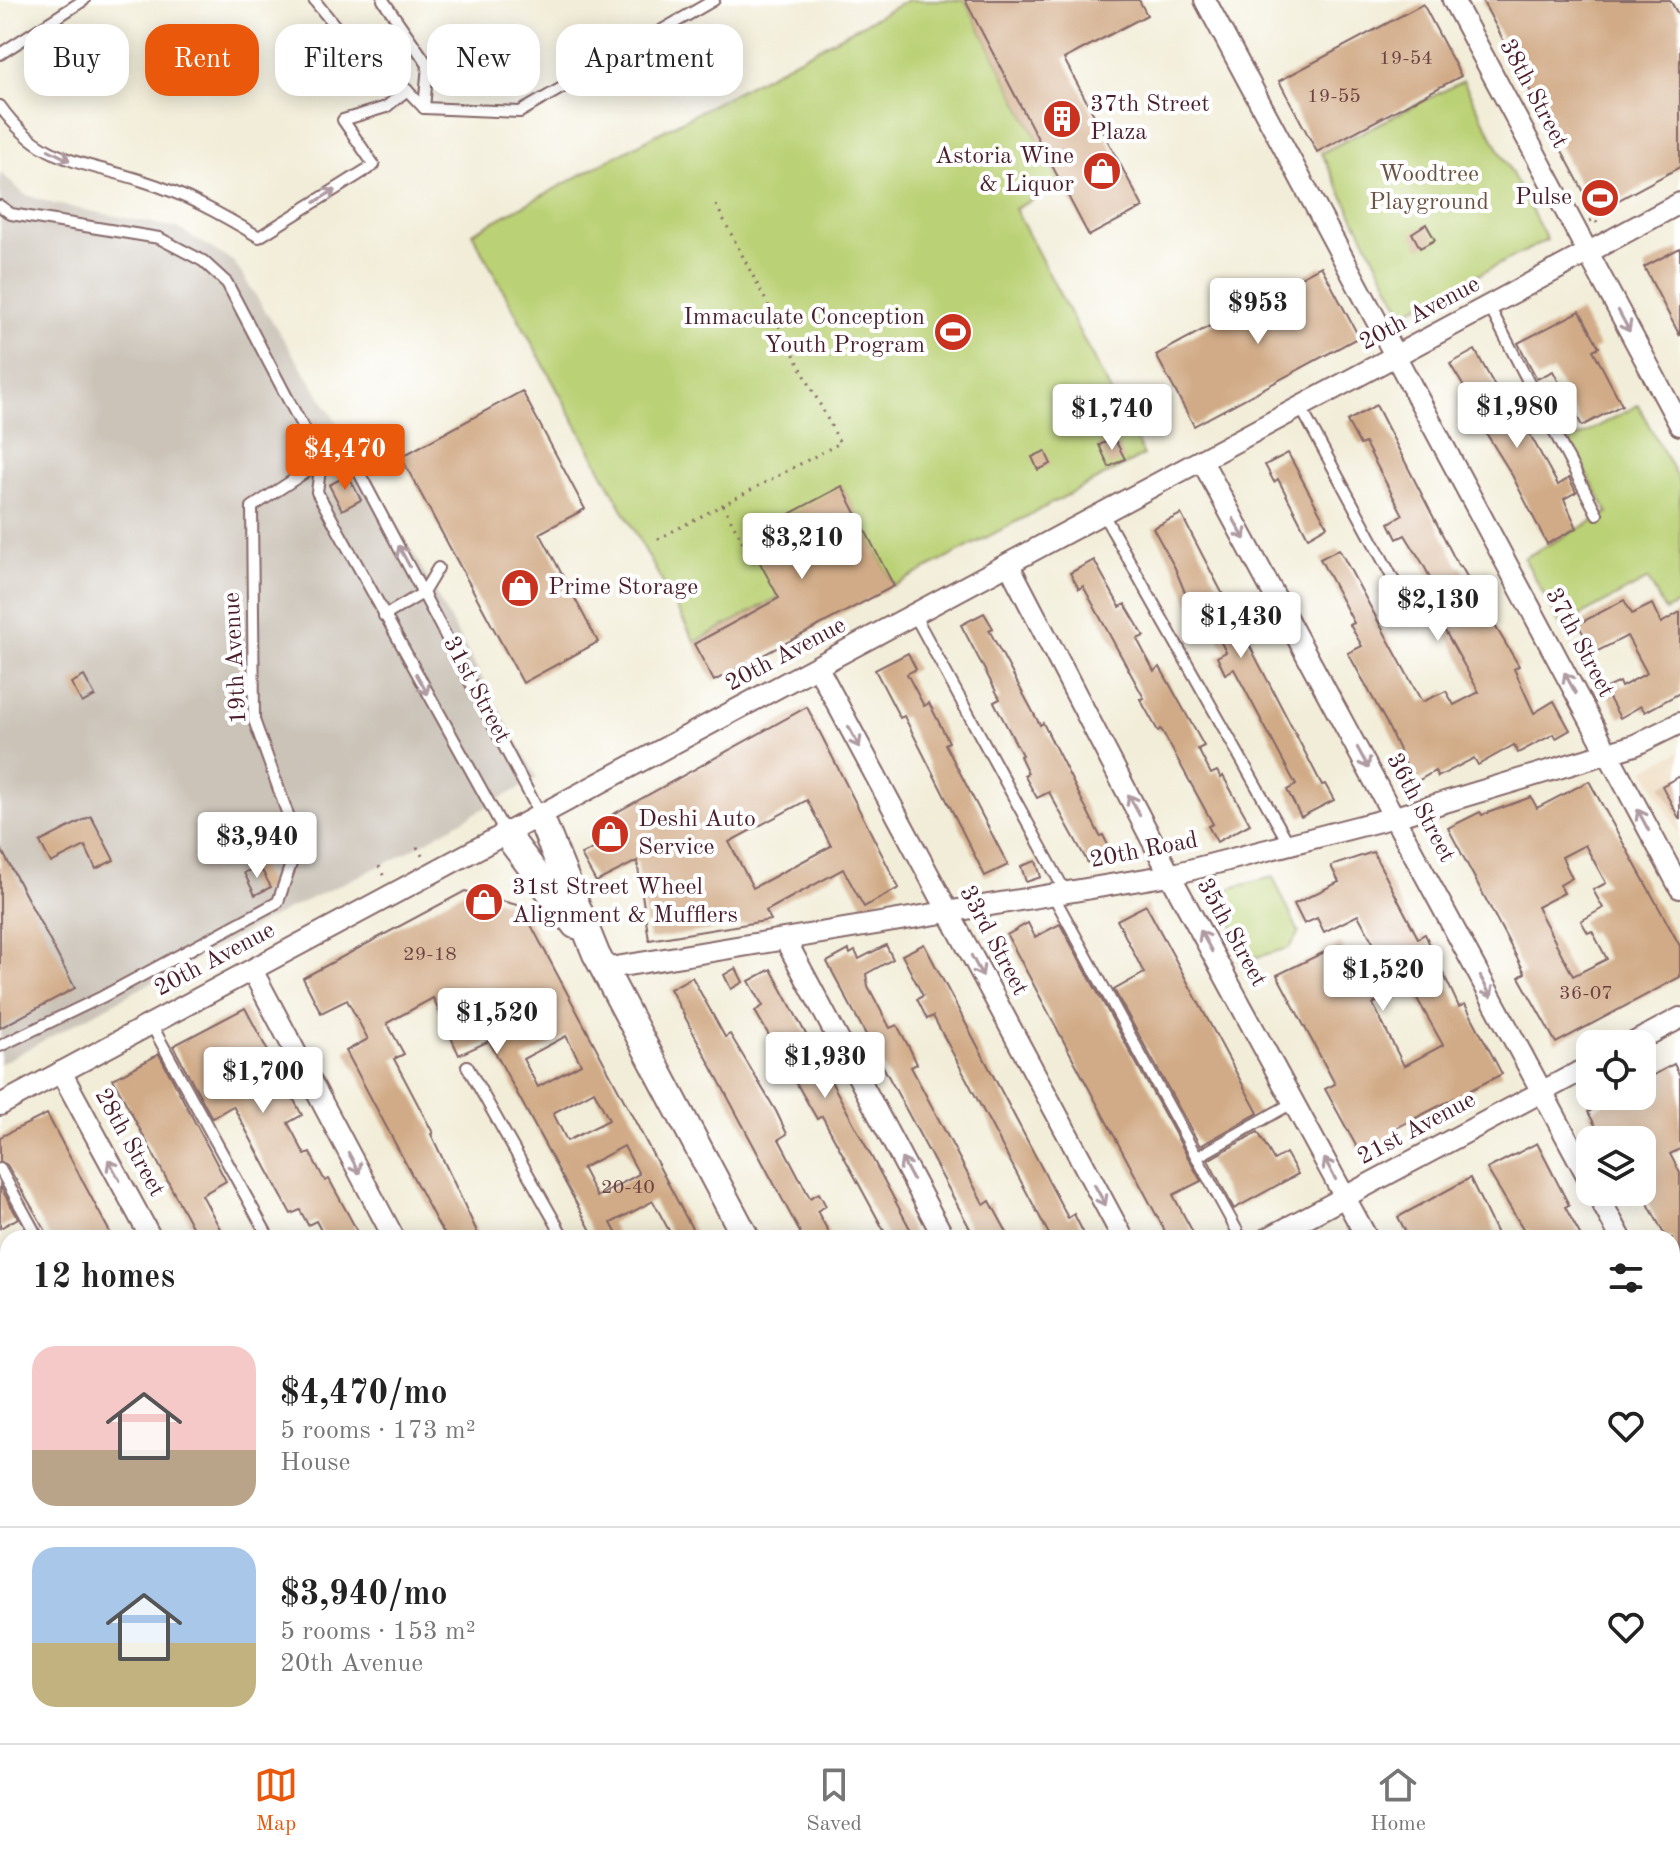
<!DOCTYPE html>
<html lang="en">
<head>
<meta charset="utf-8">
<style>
  body { margin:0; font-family:"Old Standard TT",serif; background:#f6f6f6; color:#222; height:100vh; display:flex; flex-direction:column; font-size:30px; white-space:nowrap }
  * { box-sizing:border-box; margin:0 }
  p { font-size:26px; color:#767676 }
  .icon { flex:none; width:44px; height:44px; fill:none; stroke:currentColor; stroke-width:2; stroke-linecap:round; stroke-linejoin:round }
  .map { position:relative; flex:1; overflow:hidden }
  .panel { position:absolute; left:0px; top:1230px; width:1680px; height:514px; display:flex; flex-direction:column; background:#fff; border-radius:24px 24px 0 0; box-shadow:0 4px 20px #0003 }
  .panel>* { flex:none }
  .top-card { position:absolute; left:24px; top:24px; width:800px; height:72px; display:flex; gap:16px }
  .fabs { position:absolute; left:1576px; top:1030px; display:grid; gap:16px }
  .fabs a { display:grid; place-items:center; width:80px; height:80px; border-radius:16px; background:#fff; box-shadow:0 4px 20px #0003; font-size:40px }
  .price { position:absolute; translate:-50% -68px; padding:0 18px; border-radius:8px; background:#fff; color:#222; font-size:26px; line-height:52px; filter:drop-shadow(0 2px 4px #0008) }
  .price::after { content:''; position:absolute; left:50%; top:48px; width:24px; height:18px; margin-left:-12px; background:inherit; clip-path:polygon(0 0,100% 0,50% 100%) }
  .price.current { background:#ea580c; color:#fff }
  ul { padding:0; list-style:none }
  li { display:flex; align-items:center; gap:24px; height:200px; padding:0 32px }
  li+li { border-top:2px solid #e0e0e0 }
  li span { display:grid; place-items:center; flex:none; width:224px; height:160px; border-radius:24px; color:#555 }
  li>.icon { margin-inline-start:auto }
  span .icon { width:96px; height:96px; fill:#fffc; stroke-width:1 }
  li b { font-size:34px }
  h2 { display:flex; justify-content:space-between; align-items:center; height:96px; padding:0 32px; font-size:34px }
  .tag { padding:0 28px; border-radius:24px; background:#fff; box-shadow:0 4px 20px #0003; font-size:28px; line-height:72px }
  .tag.current { background:#ea580c; color:#fff }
  .tabs { display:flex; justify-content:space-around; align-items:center; height:112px; border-top:2px solid #e0e0e0; background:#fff; font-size:22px; color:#767676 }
  .tabs a { display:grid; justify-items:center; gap:4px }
  .tabs .current { color:#ea580c }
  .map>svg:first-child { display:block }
  .built { fill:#ecd8ba }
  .industrial { fill:#cbc3b8 }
  .green { fill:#bbd176; stroke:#827850; stroke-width:2 }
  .building { fill:#d1ab87; fill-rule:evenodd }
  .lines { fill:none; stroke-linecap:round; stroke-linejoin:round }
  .service-casing { stroke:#856768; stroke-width:14 }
  .minor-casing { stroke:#856768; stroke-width:24 }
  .tertiary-casing { stroke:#856768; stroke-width:30 }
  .path { stroke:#856768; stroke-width:3; stroke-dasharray:2 6; stroke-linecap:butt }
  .service { stroke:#fff; stroke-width:10 }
  .minor { stroke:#fff; stroke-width:20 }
  .tertiary { stroke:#fff; stroke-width:26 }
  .oneway { stroke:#ae9aa0 }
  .labels { text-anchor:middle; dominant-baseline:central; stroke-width:8; stroke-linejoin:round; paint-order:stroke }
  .number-label { font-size:20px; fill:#6c4242 }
  .street-label { font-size:24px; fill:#4a1f2b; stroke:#fff }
  .poi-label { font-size:24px; fill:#4a1f2b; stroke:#fff; text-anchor:start }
  .park-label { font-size:24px; fill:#6c5442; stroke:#fff }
</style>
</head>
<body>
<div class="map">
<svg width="1680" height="1743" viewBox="0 0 1680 1743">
  <rect width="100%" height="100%" fill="#fff"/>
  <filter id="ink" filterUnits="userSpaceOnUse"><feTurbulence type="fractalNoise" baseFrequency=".0125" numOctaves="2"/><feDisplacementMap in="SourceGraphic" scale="16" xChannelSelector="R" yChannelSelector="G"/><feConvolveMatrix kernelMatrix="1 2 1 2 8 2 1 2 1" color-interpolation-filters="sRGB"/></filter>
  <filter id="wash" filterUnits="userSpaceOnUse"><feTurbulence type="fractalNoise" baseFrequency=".006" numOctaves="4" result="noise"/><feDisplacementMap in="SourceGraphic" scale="32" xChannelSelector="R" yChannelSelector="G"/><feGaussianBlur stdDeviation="1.8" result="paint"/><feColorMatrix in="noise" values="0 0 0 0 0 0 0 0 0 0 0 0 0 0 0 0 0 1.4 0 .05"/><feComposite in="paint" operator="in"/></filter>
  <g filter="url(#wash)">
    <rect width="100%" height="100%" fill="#f2edd8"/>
    <path class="built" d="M1680 751V836L1645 769Z"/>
    <path class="industrial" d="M0 172 24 194 54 204 178 228 234 262 367 469 537 778 397 858 286 910 0 1064Z"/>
    <g class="green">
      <path d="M908 0H965L1061 184 1015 209 1144 455 894 586 842 487 779 597 695 642 472 233Z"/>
      <path d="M1463 81 1547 240 1403 313 1321 153Z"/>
      <path d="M1638 405 1680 483V603L1665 611 1648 579 1561 626 1524 558 1608 513 1569 442Z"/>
      <path d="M1273 877 1299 933 1289 948 1246 960 1220 891Z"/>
    </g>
    <g id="blocks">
      <g class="building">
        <path d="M965 0H1139L1147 15 1064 59 1143 207 1089 236Z"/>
        <path d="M1482 0H1670L1680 18V167L1595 213Z"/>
        <path d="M1423 4 1461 76 1317 152 1279 81Z"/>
        <path d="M1426 224 1435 240 1420 248 1412 233Z"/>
        <path d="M1680 248V336L1644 267Z"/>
        <path d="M1321 266 1359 337 1194 426 1156 355Z"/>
        <path d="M1580 311 1599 347 1593 350 1622 405 1582 426 1553 371 1537 379 1518 343Z"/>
        <path d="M1475 350 1498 392 1504 389 1524 431 1527 429 1558 485 1569 478 1576 492 1564 499 1577 528 1547 544 1512 475 1470 407 1475 405 1450 364Z"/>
        <path d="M522 391 585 509 540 533 598 642 523 683 401 457Z"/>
        <path d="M1376 405 1459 567 1461 566 1474 589 1482 584 1491 600 1487 601 1496 617 1491 619 1519 666 1514 669 1534 713 1554 701 1570 730 1556 738 1554 734 1518 753 1514 745 1478 765 1474 758 1438 777 1435 771 1414 783 1386 722 1348 653 1362 646 1350 625 1354 623 1320 559 1339 549 1422 702 1446 691 1454 705 1479 692 1434 611 1438 608 1429 592 1436 589 1423 564 1405 535 1397 539 1389 523 1403 515 1365 443 1360 445 1347 421Z"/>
        <path d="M1114 438 1125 459 1109 467 1099 445Z"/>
        <path d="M1045 451 1051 464 1038 470 1032 457Z"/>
        <path d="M1288 453 1327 526 1308 537 1278 479 1274 482 1265 465Z"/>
        <path d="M348 475 361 500 342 510 329 485Z"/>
        <path d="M842 486 894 586 714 681 694 644 779 598 746 537Z"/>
        <path d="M1181 514 1322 785 1325 784 1334 800 1301 817 1287 790 1296 785 1234 669 1225 674 1217 657 1226 652 1210 621 1199 627 1175 568 1153 528Z"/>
        <path d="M1094 560 1120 607 1125 604 1144 636 1137 639 1154 671 1160 667 1204 746 1198 749 1211 774 1217 771 1221 778 1223 776 1250 824 1217 842 1208 826 1213 824 1161 729 1158 731 1140 699 1144 698 1083 586 1079 589 1070 573Z"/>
        <path d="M1624 600 1632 614 1652 604 1661 623 1680 612V693L1645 712 1641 706 1620 718 1604 689 1619 682 1621 687 1647 673 1627 636 1594 653 1578 624Z"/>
        <path d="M984 613 993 628 989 630 1040 725 1043 723 1100 836 1103 835 1111 851 1088 863 1049 792 1037 798 1024 775 1028 773 1020 756 1022 755 994 702 1000 699 961 625Z"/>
        <path d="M908 653 916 669 907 674 924 706 929 703 949 742 945 744 1008 865 985 876 904 716 900 718 875 670Z"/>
        <path d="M84 676 95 696 82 703 71 683Z"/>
        <path d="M807 707 899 888 864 907 843 869 766 911 771 920 649 940 637 861 596 882 581 855 610 840 601 821ZM807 800 831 846 753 888 729 842Z"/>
        <path d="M1680 776V820L1662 786Z"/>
        <path d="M1589 781 1680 946V977L1556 1043 1519 977 1525 973 1448 828 1480 812 1482 815 1531 797 1537 808ZM1585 845 1606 883 1593 890 1603 908 1581 921 1588 933 1592 931 1607 959 1573 976 1537 907 1564 893 1560 885 1572 878 1562 857Z"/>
        <path d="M91 816 114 860 96 869 85 846 51 863 40 842Z"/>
        <path d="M0 847 75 988 0 1028Z"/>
        <path d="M1373 852 1418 938 1425 934 1459 1007 1465 1004 1502 1074 1394 1129 1396 1133 1360 1153 1325 1089 1335 1084 1277 975 1341 944 1366 989 1391 975 1358 915 1324 932 1317 918 1304 924 1294 904 1339 882 1331 866ZM1409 984 1443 1045 1404 1066 1373 1004Z"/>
        <path d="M1036 861 1041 877 1026 882 1021 866Z"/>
        <path d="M259 865 271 887 255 895 244 873Z"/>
        <path d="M465 891 521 906 697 1238H673L653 1201 611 1223 619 1238H595L489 1041 459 1055 433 998 387 1023 404 1054 394 1059 433 1133 431 1134 480 1238H448L439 1226 346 1051 368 1039 347 1000 321 1013 303 978ZM566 1036 581 1064 538 1087 523 1059ZM594 1091 609 1120 567 1141 553 1113ZM624 1146 639 1174 597 1197 582 1168Z"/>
        <path d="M1146 905 1258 1113 1200 1146 1114 990 1144 973 1117 920Z"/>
        <path d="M1028 923 1035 937 1060 924 1201 1181 1173 1195 1196 1238H1157L1166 1233 1007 935Z"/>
        <path d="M924 944 1068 1218 1074 1214 1086 1238H1051L933 1016 927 1019 917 999 923 996 902 955Z"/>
        <path d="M886 945 893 959 866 974 868 986 890 1028 897 1025 910 1049 917 1064 911 1067 984 1205 990 1201 1010 1238H975L827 962 849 950 850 954 855 951 859 959Z"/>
        <path d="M736 968 743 982 731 989 724 975Z"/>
        <path d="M771 969 854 1124 915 1238H888L822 1116 817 1119 755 1011 763 1006 749 981Z"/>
        <path d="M692 977 725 1037 730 1034 776 1111 787 1134 779 1139 810 1198 819 1193 826 1206 817 1211 832 1238H803L670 989Z"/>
        <path d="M245 1008 302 1115 288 1123 305 1155 310 1153 325 1181 329 1179 361 1238H325L316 1221 308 1225 300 1210 291 1214 233 1106 212 1118 173 1046Z"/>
        <path d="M159 1054 226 1181 202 1195 225 1238H198L113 1079Z"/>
        <path d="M1674 1064 1680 1076V1149L1670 1154 1680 1173V1264L1672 1249V1238H1666L1642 1192V1140H1603L1588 1112 1618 1096H1642V1089L1650 1085 1647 1079Z"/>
        <path d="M47 1114 90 1195 113 1238H50L7 1165 0 1161V1137Z"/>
        <path d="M1258 1132 1274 1160 1286 1153 1298 1174 1234 1209 1208 1160Z"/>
        <path d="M1537 1143 1569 1205 1565 1207 1582 1238H1533L1529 1230 1525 1232 1487 1169Z"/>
        <path d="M1470 1178 1499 1238H1409L1398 1217Z"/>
        <path d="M0 1186 18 1218 0 1228Z"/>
      </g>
    </g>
  </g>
  <g filter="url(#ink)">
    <use href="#blocks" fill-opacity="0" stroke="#856768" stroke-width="2"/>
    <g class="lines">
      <defs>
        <g id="service">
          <path d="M383 0 428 65 424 108"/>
          <path d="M0 54 84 0"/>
          <path d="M407 90 424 108 520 112 714 0"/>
          <path d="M0 106C41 164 83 161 143 181 185 194 221 214 259 237L374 165 343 120 386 107 407 90 348 42 314 0"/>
          <path d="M0 206 11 214 159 238 203 261 227 283 321 462 317 492 505 832"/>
          <path d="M1489 306 1597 514"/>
          <path d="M1301 408 1406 603"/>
          <path d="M321 462 354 463 540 814"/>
          <path d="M1103 514 1289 844"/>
          <path d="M384 616 423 593 438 568"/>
          <path d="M915 616 1066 893"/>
          <path d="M1053 895 1241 1238"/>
          <path d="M151 1024 269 1238"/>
          <path d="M0 1046 102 997 278 902 298 843 254 720 252 507 321 462"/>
          <path d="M467 1066 564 1238"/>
          <path d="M1197 1157 1294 1102"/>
          <path d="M0 1169 38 1238"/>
          <path d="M563 1743 576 1736"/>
        </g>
        <g id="minor">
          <path d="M1205 0 1680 888"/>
          <path d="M1453 0 1680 425"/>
          <path d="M1202 461 1590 1181"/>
          <path d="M1009 565 1170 875 1367 1238"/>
          <path d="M818 668 1123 1238"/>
          <path d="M785 939 944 1238"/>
          <path d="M604 969 1170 875 1395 817 1635 745 1680 723"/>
          <path d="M252 970 394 1238"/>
          <path d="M1631 1044 1680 1018"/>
          <path d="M61 1072 151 1238"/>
          <path d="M0 1105 1680 203"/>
          <path d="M1596 1192 1621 1238"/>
          <path d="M1268 1238 1590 1066"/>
          <path d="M1672 1334 1680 1349"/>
          <path d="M0 1403 8 1418"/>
          <path d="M177 1736 181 1743"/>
          <path d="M420 1736 424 1743"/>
          <path d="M661 1736 665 1743"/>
          <path d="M1162 1736 1166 1743"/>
          <path d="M1389 1736 1393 1743"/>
          <path d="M1636 1736 1640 1743"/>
          <path d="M324 1743 337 1736"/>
        </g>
        <g id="tertiary">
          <path d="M540 816 596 954 746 1238"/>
          <path d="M506 834 575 925"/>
          <path d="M1002 1736 1006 1743"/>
        </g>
      </defs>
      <use href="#service" class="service-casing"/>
      <use href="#minor" class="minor-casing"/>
      <use href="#tertiary" class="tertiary-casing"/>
      <g class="path">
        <path d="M1590 221 1595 219 1597 223"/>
        <path d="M723 505 755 565"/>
        <path d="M658 539 840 443 714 201"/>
        <path d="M417 847 424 859"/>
        <path d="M379 866 384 877"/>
      </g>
      <use href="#service" class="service"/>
      <use href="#minor" class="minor"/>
      <use href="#tertiary" class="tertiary"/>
    </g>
    <defs><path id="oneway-shaft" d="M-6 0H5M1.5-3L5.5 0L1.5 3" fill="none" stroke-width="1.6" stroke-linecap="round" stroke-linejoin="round" transform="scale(2)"/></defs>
    <g class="oneway">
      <use href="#oneway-shaft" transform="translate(59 155) rotate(27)"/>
      <use href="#oneway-shaft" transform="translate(325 196) rotate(-32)"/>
      <use href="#oneway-shaft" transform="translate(1624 321) rotate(62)"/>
      <use href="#oneway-shaft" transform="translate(1239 529) rotate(62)"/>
      <use href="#oneway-shaft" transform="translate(404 556) rotate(-118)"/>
      <use href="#oneway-shaft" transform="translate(1570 683) rotate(-118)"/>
      <use href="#oneway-shaft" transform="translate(422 684) rotate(61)"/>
      <use href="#oneway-shaft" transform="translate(854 737) rotate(62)"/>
      <use href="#oneway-shaft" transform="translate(1363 758) rotate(62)"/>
      <use href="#oneway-shaft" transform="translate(1134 805) rotate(-118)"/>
      <use href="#oneway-shaft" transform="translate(1643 820) rotate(-118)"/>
      <use href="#oneway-shaft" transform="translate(1206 941) rotate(-119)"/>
      <use href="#oneway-shaft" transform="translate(977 966) rotate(62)"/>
      <use href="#oneway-shaft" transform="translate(1486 987) rotate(62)"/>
      <use href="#oneway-shaft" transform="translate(354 1163) rotate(62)"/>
      <use href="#oneway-shaft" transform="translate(907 1169) rotate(-118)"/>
      <use href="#oneway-shaft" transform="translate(1330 1169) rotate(-118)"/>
      <use href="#oneway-shaft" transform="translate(114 1170) rotate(-119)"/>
      <use href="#oneway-shaft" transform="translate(1100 1195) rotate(62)"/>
    </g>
  </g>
  <defs>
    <symbol id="building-disc" viewBox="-11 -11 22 22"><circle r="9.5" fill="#c8321e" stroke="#fff"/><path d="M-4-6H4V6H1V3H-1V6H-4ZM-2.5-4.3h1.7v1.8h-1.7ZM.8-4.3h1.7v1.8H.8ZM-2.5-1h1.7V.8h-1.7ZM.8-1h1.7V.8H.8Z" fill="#fff"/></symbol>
    <symbol id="shop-disc" viewBox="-11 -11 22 22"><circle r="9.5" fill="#c8321e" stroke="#fff"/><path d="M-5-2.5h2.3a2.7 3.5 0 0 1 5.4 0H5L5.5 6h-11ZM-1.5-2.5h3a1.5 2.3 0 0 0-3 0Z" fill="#fff"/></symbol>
    <symbol id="stadium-disc" viewBox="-11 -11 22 22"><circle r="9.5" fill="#c8321e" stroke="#fff"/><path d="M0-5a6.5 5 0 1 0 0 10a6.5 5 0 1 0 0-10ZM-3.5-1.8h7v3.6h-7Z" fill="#fff"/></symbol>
  </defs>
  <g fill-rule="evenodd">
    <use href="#building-disc" x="1040" y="97" width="44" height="44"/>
    <use href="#shop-disc" x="1080" y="149" width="44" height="44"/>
    <use href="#stadium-disc" x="1578" y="176" width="44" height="44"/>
    <use href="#stadium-disc" x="931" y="310" width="44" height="44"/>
    <use href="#shop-disc" x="498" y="566" width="44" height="44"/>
    <use href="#shop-disc" x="588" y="812" width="44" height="44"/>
    <use href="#shop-disc" x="462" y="880" width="44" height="44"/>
  </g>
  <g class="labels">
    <g class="number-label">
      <text x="1406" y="59">19-54</text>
      <text x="1334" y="97">19-55</text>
      <text x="430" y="955">29-18</text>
      <text x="1586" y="994">36-07</text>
      <text x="628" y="1188">20-40</text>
    </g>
    <g class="street-label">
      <text transform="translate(1533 94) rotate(62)">38th Street</text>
      <text transform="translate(1420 314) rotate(-28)">20th Avenue</text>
      <text transform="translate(1579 643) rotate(62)">37th Street</text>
      <text transform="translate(786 655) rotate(-28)">20th Avenue</text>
      <text transform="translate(236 658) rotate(-93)">19th Avenue</text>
      <text transform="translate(476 690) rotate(62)">31st Street</text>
      <text transform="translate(1420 808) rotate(62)">36th Street</text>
      <text transform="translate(1144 851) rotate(-11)">20th Road</text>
      <text transform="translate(1231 933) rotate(61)">35th Street</text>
      <text transform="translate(993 941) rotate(62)">33rd Street</text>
      <text transform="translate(215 960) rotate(-28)">20th Avenue</text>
      <text transform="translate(1417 1129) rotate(-28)">21st Avenue</text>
      <text transform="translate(129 1143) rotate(61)">28th Street</text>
    </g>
    <g class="poi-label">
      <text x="1090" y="105">37th Street<tspan x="1090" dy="28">Plaza</tspan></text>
      <text x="1074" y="157" text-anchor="end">Astoria Wine<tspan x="1074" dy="28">&amp; Liquor</tspan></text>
      <text x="1572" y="198" text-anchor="end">Pulse</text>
      <text x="925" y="318" text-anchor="end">Immaculate Conception<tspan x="925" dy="28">Youth Program</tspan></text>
      <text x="548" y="588">Prime Storage</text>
      <text x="638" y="820">Deshi Auto<tspan x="638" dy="28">Service</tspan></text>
      <text x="512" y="888">31st Street Wheel<tspan x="512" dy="28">Alignment &amp; Mufflers</tspan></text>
    </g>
    <g class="park-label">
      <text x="1429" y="175">Woodtree<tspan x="1429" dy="28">Playground</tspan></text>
    </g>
  </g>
</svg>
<div class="fabs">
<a><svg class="icon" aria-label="locate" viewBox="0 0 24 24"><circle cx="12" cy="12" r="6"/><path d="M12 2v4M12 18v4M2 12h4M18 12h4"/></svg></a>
<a><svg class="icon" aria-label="layers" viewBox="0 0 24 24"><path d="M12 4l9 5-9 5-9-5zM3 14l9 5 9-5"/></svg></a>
</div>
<b class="price" style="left:1258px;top:346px">$953</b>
<b class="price" style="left:1517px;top:450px">$1,980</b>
<b class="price" style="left:1112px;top:452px">$1,740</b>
<b class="price current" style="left:345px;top:492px">$4,470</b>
<b class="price" style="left:802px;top:581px">$3,210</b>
<b class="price" style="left:1438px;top:643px">$2,130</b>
<b class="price" style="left:1241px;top:660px">$1,430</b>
<b class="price" style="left:257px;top:880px">$3,940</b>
<b class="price" style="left:1383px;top:1013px">$1,520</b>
<b class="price" style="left:497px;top:1056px">$1,520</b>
<b class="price" style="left:825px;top:1100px">$1,930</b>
<b class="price" style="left:263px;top:1115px">$1,700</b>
<div class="top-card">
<a class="tag">Buy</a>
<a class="tag current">Rent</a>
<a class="tag">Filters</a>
<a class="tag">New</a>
<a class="tag">Apartment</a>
</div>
<section class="panel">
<h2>12 homes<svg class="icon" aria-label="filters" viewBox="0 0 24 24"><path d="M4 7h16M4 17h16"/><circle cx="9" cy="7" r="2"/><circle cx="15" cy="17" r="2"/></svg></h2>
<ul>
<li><span style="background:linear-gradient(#f6c9c9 65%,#b9a48a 0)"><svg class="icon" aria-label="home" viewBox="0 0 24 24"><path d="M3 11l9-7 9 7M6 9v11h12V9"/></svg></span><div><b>$4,470/mo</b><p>5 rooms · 173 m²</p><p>House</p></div><svg class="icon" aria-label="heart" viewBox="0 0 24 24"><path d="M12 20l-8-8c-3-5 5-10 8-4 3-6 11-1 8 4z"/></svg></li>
<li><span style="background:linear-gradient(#a9c7e8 60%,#c2b280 0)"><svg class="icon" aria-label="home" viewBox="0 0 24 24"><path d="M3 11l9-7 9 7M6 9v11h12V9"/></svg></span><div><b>$3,940/mo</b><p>5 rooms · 153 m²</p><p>20th Avenue</p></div><svg class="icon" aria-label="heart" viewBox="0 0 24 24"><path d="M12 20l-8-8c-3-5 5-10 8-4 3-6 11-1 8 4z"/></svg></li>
</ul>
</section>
</div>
<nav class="tabs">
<a class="current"><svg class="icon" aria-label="map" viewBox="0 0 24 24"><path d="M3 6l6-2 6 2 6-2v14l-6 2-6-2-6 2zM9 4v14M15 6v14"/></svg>Map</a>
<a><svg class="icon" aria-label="saved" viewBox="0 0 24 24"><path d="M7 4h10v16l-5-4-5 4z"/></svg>Saved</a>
<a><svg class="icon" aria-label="home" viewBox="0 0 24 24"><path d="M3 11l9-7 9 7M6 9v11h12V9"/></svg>Home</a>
</nav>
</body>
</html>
